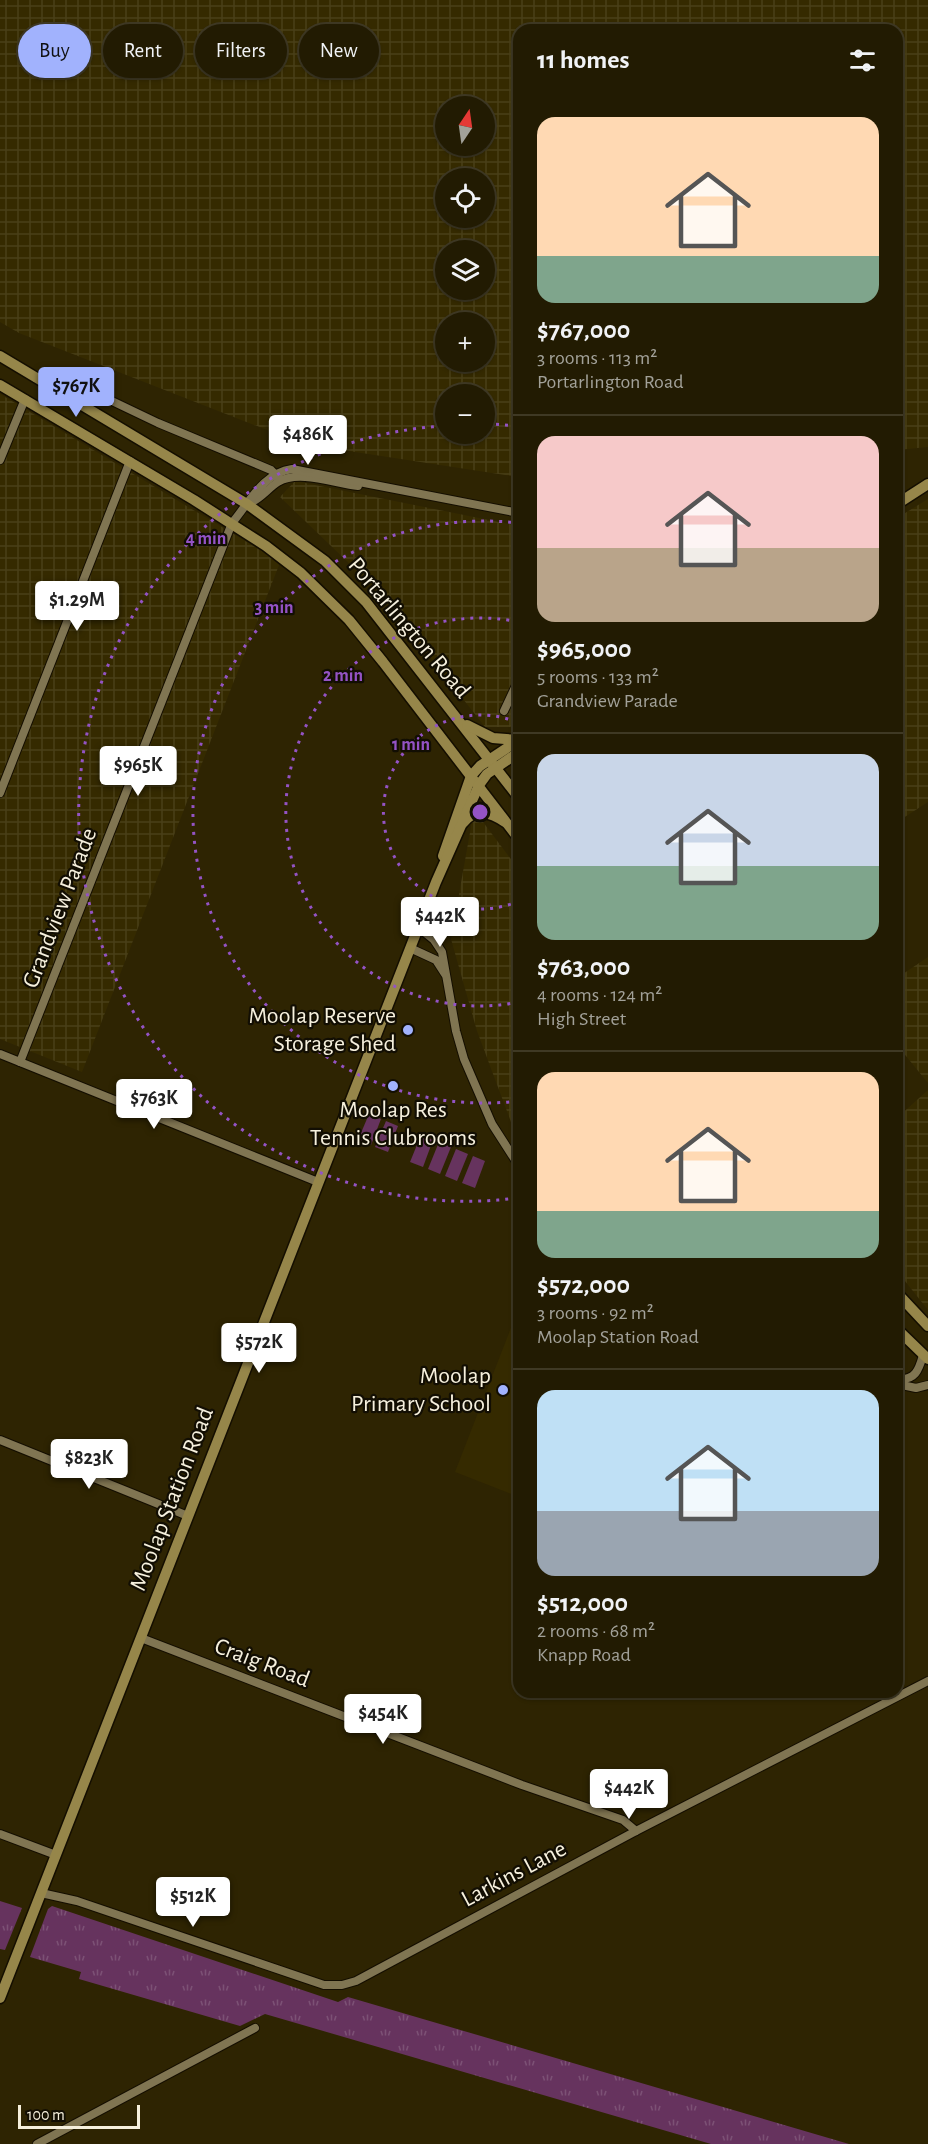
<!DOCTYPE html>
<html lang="en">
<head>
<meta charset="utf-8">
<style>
  body { margin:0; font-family:"Alegreya Sans",sans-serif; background:#2a240c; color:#f1f3f6; height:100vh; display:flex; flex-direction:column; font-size:22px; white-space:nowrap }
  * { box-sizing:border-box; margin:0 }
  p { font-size:20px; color:#a2a199 }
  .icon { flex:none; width:33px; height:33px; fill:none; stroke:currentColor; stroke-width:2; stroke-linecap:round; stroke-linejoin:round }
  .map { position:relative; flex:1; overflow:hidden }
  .details { position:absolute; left:513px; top:24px; width:390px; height:1674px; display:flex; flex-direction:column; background:#221b02; border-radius:18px; box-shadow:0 2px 4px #0004,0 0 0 2px #3f3924 }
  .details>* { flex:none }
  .top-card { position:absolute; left:18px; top:24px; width:405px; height:54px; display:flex; gap:12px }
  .needle { width:39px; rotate:13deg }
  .tools { position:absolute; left:435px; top:96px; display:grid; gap:12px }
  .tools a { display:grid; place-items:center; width:60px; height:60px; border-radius:50%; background:#221b02; box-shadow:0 2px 4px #0004,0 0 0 2px #3f3924; font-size:30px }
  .scale { position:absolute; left:18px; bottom:15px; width:122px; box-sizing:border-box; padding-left:6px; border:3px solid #f6f0dd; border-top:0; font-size:16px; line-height:21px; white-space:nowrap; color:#f6f0dd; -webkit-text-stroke:4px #120e03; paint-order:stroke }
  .price { position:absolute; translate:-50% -51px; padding:0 14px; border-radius:6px; background:#fff; color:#222; font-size:20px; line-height:39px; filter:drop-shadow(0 2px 3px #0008) }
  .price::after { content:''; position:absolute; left:50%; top:36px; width:18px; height:14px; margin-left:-9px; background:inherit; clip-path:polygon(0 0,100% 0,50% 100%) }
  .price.selected { background:#a1b2fd; color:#111 }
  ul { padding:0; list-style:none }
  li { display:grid; align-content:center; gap:12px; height:318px; padding:0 24px }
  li+li { border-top:2px solid #3f3924 }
  li span { display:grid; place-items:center; height:186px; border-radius:18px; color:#555 }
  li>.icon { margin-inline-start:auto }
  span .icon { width:108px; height:108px; fill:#fffc; stroke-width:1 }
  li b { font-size:26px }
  h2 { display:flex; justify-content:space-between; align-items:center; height:72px; padding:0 24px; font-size:26px }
  .chip { padding:0 21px; border-radius:27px; background:#221b02; box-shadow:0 2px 4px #0004,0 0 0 2px #3f3924; font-size:21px; line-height:54px }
  .chip.selected { background:#a1b2fd; color:#111 }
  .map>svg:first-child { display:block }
  .built { fill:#352a00 }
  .industrial { fill:url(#industrial-grid); fill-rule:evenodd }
  .grass { fill:url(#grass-tufts) }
  .park { fill:#66335e }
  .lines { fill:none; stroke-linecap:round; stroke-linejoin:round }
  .street-casing { stroke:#140e00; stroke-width:10 }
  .secondary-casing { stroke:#140e00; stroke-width:13 }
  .street { stroke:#807552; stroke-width:8 }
  .secondary { stroke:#96864a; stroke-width:10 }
  .ring { fill:none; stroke:#9453c5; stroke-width:3; stroke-dasharray:3 6 }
  .poi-dot { fill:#a1b2fd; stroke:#120e03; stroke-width:2 }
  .labels { text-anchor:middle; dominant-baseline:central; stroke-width:4.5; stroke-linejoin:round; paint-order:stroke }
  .street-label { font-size:24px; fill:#f6f0dd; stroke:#120e03 }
  .poi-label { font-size:24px; fill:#f6f0dd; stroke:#120e03; text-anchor:end }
  .centre { fill:#9453c5; stroke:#120e03; stroke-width:3 }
  .ring-label { font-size:18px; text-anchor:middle; font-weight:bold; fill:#9453c5; stroke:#120e03; stroke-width:4.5; stroke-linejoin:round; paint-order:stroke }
</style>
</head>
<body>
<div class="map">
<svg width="928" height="2144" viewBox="0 0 928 2144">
  <defs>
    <pattern id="industrial-grid" width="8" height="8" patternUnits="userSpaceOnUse" patternTransform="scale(1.5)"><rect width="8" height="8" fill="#352a00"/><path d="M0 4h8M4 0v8" fill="none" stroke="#493f18"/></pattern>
    <pattern id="grass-tufts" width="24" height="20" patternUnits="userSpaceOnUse" patternTransform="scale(1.5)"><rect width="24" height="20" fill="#66335e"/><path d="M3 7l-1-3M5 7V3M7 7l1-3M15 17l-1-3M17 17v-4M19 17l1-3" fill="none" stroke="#7c5175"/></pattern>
  </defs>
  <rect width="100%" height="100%" fill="#2e2402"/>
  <path class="built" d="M519 1307V1497L455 1472Z"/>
  <g class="industrial">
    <path d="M0 0H928V447L897 450V30H519V477L303 444 19 333 0 322ZM446 106H484V146H446ZM446 178H484V218H446ZM446 250H484V290H446ZM446 322H484V362H446ZM446 394H484V434H446Z"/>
    <path d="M0 394 270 556 279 565 82 1072 0 1039Z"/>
    <path d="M295 481 519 526V722L510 727H485L379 592 280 497Z"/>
    <path d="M928 499V802L897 822V518Z"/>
    <path d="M474 810 519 870V1136L514 1130 477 1031 451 939Z"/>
    <path d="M928 957V1083L897 1045V978Z"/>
    <path d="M928 1090V1310L897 1271V1118Z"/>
  </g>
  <g class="grass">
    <path d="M0 1901 22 1908 5 1950 0 1949Z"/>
    <path d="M52 1906 338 2002 348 1997 849 2144H711L265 2014 240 2026 79 1979 81 1972 30 1957 48 1909Z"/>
  </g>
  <g class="park">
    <path d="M369 1114 381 1119 371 1145 358 1140Z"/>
    <path d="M386 1121 398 1126 388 1152 375 1147Z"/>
    <path d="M421 1135 433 1140 423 1167 410 1162Z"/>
    <path d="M439 1142 451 1147 440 1174 428 1169Z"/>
    <path d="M456 1149 468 1154 457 1181 445 1176Z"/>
    <path d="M473 1156 485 1161 475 1188 462 1183Z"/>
  </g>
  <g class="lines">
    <defs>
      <g id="street">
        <path d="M36 378 53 376 68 380 158 423 271 470 281 480"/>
        <path d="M0 460 25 399"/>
        <path d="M248 504C261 499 267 489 278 482 299 469 336 484 358 486"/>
        <path d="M504 711 519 679"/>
        <path d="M0 793 130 461"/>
        <path d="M418 927 434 940 442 952 456 1031 464 1059 492 1124 519 1166"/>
        <path d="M410 948 436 960 445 974"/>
        <path d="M0 1054 318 1182"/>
        <path d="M20 1062 232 523C249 503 263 473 292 469L519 513"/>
        <path d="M897 1379C915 1381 919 1370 923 1355"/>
        <path d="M897 1384 916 1388 928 1385"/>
        <path d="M0 1440 188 1516"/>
        <path d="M141 1638 522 1785 623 1820 636 1831"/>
        <path d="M0 1834 56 1855"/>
        <path d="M41 1893 77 1901 324 1985H342L356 1981 636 1831 928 1681"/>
        <path d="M37 2144 255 2028"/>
      </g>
      <g id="secondary">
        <path d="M0 356 247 504 325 561 366 602 519 798"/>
        <path d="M0 385 194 500 266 546 301 573 349 620 383 662 519 839"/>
        <path d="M897 504 928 484"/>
        <path d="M467 725 493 738 518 740"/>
        <path d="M463 823C475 807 491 813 505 822"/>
        <path d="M443 856 471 776 480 766 519 740"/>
        <path d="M897 1293 928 1326"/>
        <path d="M897 1329 928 1359"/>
        <path d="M0 1998 436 882 479 785 487 774 519 752"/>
      </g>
    </defs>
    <use href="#street" class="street-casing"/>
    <use href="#secondary" class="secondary-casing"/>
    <use href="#street" class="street"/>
    <use href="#secondary" class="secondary"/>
  </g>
  <g class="ring">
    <path d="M519 901A97 97 0 1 1 519 723"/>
    <path d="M519 1002A194 194 0 1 1 519 622"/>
    <path d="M518 1101A291 291 0 1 1 518 523"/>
    <path d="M517 1198A388 388 0 1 1 443 426M487 424A388 388 0 0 1 517 426"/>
  </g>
  <g class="poi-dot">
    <circle cx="408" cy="1030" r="6"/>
    <circle cx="393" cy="1086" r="6"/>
    <circle cx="503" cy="1390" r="6"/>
  </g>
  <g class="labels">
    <g class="street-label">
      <text transform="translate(409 628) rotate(50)">Portarlington Road</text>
      <text transform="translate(60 908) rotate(-69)">Grandview Parade</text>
      <text transform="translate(172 1499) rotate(-69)">Moolap Station Road</text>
      <text transform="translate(262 1663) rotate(21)">Craig Road</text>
      <text transform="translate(514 1874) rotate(-28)">Larkins Lane</text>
    </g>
    <g class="poi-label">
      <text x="396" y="1016">Moolap Reserve<tspan x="396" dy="28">Storage Shed</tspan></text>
      <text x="393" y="1110" text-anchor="middle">Moolap Res<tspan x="393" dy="28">Tennis Clubrooms</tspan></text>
      <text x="491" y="1376">Moolap<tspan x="491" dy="28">Primary School</tspan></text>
    </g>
  </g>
  <circle cx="480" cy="812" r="9" class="centre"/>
  <g class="ring-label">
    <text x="206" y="544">4 min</text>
    <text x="274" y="613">3 min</text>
    <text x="343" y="681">2 min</text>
    <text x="411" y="750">1 min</text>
  </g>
</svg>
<div class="tools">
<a><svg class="needle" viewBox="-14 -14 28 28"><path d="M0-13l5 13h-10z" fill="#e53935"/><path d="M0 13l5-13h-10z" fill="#a2a199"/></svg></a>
<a><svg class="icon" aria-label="locate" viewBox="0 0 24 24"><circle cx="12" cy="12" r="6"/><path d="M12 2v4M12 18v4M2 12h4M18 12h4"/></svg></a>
<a><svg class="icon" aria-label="layers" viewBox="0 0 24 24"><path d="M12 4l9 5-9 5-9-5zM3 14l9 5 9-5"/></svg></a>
<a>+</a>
<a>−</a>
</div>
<div class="scale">100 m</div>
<b class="price selected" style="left:76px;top:418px">$767K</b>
<b class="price" style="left:308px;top:466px">$486K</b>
<b class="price" style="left:77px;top:632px">$1.29M</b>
<b class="price" style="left:138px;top:797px">$965K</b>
<b class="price" style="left:440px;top:948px">$442K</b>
<b class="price" style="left:154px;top:1130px">$763K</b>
<b class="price" style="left:259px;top:1374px">$572K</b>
<b class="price" style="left:89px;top:1490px">$823K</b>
<b class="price" style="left:383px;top:1745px">$454K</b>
<b class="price" style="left:629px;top:1820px">$442K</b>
<b class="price" style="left:193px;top:1928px">$512K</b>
<div class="top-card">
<a class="chip selected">Buy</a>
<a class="chip">Rent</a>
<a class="chip">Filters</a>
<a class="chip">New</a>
</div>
<section class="details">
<h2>11 homes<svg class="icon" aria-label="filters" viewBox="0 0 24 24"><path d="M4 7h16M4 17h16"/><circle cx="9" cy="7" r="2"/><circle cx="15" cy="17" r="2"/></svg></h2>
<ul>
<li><span style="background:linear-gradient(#ffd9b3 75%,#7fa58c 0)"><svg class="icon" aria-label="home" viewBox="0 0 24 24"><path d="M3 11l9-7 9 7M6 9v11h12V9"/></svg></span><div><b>$767,000</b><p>3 rooms · 113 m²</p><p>Portarlington Road</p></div></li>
<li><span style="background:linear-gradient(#f6c9c9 60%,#b9a48a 0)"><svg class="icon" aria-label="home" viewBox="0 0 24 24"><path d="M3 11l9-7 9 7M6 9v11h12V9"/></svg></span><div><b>$965,000</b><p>5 rooms · 133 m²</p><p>Grandview Parade</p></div></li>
<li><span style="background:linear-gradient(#c9d6e8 60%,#7fa58c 0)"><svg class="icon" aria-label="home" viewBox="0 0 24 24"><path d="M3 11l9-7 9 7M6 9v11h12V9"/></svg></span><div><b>$763,000</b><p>4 rooms · 124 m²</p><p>High Street</p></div></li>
<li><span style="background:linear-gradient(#ffd9b3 75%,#7fa58c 0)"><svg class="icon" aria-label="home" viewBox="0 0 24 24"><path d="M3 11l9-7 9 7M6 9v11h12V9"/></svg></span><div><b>$572,000</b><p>3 rooms · 92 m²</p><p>Moolap Station Road</p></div></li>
<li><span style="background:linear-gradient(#bfe0f5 65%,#9aa5b1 0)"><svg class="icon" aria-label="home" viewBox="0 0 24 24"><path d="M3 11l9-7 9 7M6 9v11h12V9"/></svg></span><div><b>$512,000</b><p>2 rooms · 68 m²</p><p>Knapp Road</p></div></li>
</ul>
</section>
</div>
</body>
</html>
